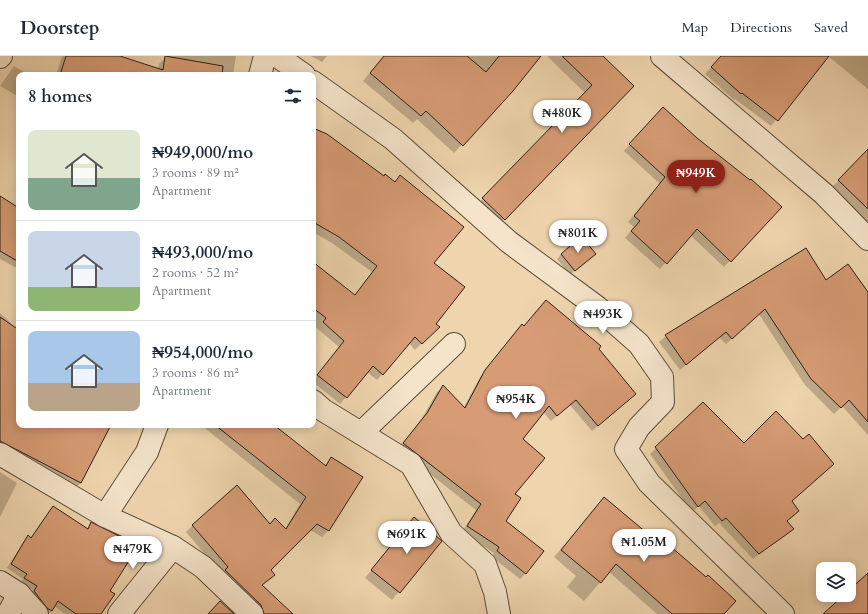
<!DOCTYPE html>
<html lang="en">
<head>
<meta charset="utf-8">
<style>
  body { margin:0; font-family:Cardo,serif; background:#f6f6f7; color:#1f2937; height:100vh; display:flex; flex-direction:column; font-size:15px; white-space:nowrap }
  * { box-sizing:border-box; margin:0 }
  p { font-size:13px; color:#747a83 }
  .icon { flex:none; width:22px; height:22px; fill:none; stroke:currentColor; stroke-width:2; stroke-linecap:round; stroke-linejoin:round }
  .map { position:relative; flex:1; overflow:hidden }
  .drawer { position:absolute; left:16px; top:16px; width:300px; height:356px; display:flex; flex-direction:column; background:#fff; border-radius:8px; box-shadow:0 2px 10px #0003 }
  .drawer>* { flex:none }
  .fabs { position:absolute; left:816px; top:506px; display:grid; gap:8px }
  .fabs a { display:grid; place-items:center; width:40px; height:40px; border-radius:8px; background:#fff; box-shadow:0 2px 10px #0003; font-size:20px }
  .price { position:absolute; translate:-50% -34px; padding:0 9px; border-radius:14px; background:#fff; color:#222; font-size:13px; line-height:26px; filter:drop-shadow(0 1px 2px #0008) }
  .price::after { content:''; position:absolute; left:50%; top:24px; width:12px; height:9px; margin-left:-6px; background:inherit; clip-path:polygon(0 0,100% 0,50% 100%) }
  .price.current { background:#8f2418; color:#fff }
  ul { padding:0; list-style:none }
  li { display:flex; align-items:center; gap:12px; height:100px; padding:0 12px }
  li+li { border-top:1px solid #e0e1e3 }
  li span { display:grid; place-items:center; flex:none; width:112px; height:80px; border-radius:8px; color:#555 }
  li>.icon { margin-inline-start:auto }
  span .icon { width:48px; height:48px; fill:#fffc; stroke-width:1 }
  li b { font-size:17px }
  h2 { display:flex; justify-content:space-between; align-items:center; height:48px; padding:0 12px; font-size:17px }
  header { display:flex; align-items:center; gap:24px; box-sizing:border-box; height:56px; padding:0 20px; background:#fff; border-bottom:1px solid #e0e1e3 }
  header strong { font-size:19px }
  nav { display:flex; gap:22px; margin-inline-start:auto; font-size:14px }
  .map>svg:first-child { display:block }
  .shadow { fill:#0003 }
  .building { fill:#d79c75; stroke:#2b2016 }
  .lines { fill:none; stroke-linecap:round; stroke-linejoin:round }
  .minor-casing { stroke:#5c4d3c; stroke-width:24 }
  .minor { stroke:#f5e4ca; stroke-width:22 }
</style>
</head>
<body>
<header>
<strong>Doorstep</strong>
<nav><a>Map</a><a>Directions</a><a>Saved</a></nav>
</header>
<div class="map">
<svg width="868" height="558" viewBox="0 0 868 558">
  <rect width="100%" height="100%" fill="#efd5ae"/>
  <filter id="stains"><feTurbulence type="fractalNoise" baseFrequency=".005" numOctaves="4"/><feColorMatrix values="0 0 0 0 .2 0 0 0 0 .09 0 0 0 0 .02 0 0 0 .5 -.17"/></filter>
  <radialGradient id="worn" r=".72"><stop offset=".6" stop-color="#630" stop-opacity="0"/><stop offset="1" stop-color="#630" stop-opacity=".3"/></radialGradient>
  <g class="shadow">
    <path d="M62 0H116L158 13 159 8 167 0H236L233 19H56Z"/>
    <path d="M311 0H327L322 6Z"/>
    <path d="M384 0H541L512 34 454 97 417 63 413 67 363 25Z"/>
    <path d="M547 0H601L632 31 496 171 475 151 585 37Z"/>
    <path d="M721 0H828L771 70 735 43 734 44 705 18Z"/>
    <path d="M828 0H868V33Z"/>
    <path d="M14 10 29 19H19V41L0 30Z"/>
    <path d="M656 59 696 83 780 151 724 211 690 179 660 213 625 182 634 171 628 166 660 128 624 95Z"/>
    <path d="M313 73 384 121 394 126 400 121 433 207 435 268 438 271 415 294 409 287 377 324 367 316 340 348 313 326 339 291 313 269V207L354 240 372 216 332 187 313 176Z"/>
    <path d="M863 100 868 103V166L832 131Z"/>
    <path d="M0 146 19 156V213L0 203Z"/>
    <path d="M561 198 589 202 570 219 557 203Z"/>
    <path d="M825 226 868 237V379L842 350 834 358 805 329 759 258 726 288 719 281 680 314 659 286 666 280Z"/>
    <path d="M0 257 11 267 9 268 19 275V369H113L105 377 81 427 74 433 0 395Z"/>
    <path d="M522 269 597 293 629 344 592 375 570 349 551 365 543 356 522 384 513 438 505 465 526 517 520 523 492 501 494 497 462 476 476 454 398 393 421 364 437 336 443 331 464 351 480 321Z"/>
    <path d="M201 369H273L324 410 331 402 361 422 328 475 322 481 310 474 269 514 267 525 261 530 291 558H256L186 476 193 469H269L285 473 300 448Z"/>
    <path d="M803 384 786 465 793 472 753 503 719 467 715 470 699 450 692 456 650 398 656 392 744 389Z"/>
    <path d="M0 416 17 427 0 461Z"/>
    <path d="M604 443 723 558H657L609 516 584 545 567 531 576 520 554 501Z"/>
    <path d="M53 451 86 474 91 468 117 491 108 535 99 558H65L54 550 49 558H43L30 540 33 534 20 527 23 523 7 512 24 485 28 480 30 483Z"/>
    <path d="M414 463 440 485 392 544 365 522Z"/>
  </g>
  <g class="building">
    <path d="M66 0H120L163 14 165 0 223 10 222 19H60Z"/>
    <path d="M384 0H467L486 16 499 0H541L513 35 463 90 426 55 421 60 370 17Z"/>
    <path d="M562 0H603L634 30 505 164 482 142 592 29Z"/>
    <path d="M721 0H829L778 65 742 37 741 38 711 11Z"/>
    <path d="M663 51 697 82 750 124 751 123 782 151 731 206 697 173 667 208 631 175 640 165 634 160 665 121 629 88Z"/>
    <path d="M313 72 327 78 384 120 385 118 395 126 400 119 464 171 434 207 465 231 436 268 440 271 422 288 415 281 383 319 373 310 347 342 317 319 344 285 323 266 326 262 313 252V206L355 239 377 210 339 181 313 166Z"/>
    <path d="M868 93V153L838 124Z"/>
    <path d="M0 140 19 152V206L0 195Z"/>
    <path d="M581 180 596 198 575 215 561 198Z"/>
    <path d="M806 192 826 224 848 208 868 236V366L849 344 841 352 811 323 765 253 732 283 726 276 686 309 665 279Z"/>
    <path d="M546 244 601 290 599 293 636 338 598 370 576 344 557 360 549 350 523 383 545 402 515 438 521 442 506 465 544 495 526 518 497 495 499 491 467 470 481 448 403 387 427 357 443 329 465 352 485 314 522 268 524 270Z"/>
    <path d="M0 261 19 274V369H111L81 427 0 385Z"/>
    <path d="M703 346 744 387 776 355 803 383 809 378 834 408 792 445 799 455 787 465 794 473 759 498 726 462 722 465 705 445 698 451 655 391Z"/>
    <path d="M215 369H274L326 410 331 401 363 421 329 475 317 468 271 514 275 519 262 529 293 558H264L261 549 225 514 228 511 192 469 237 429 270 468 275 462 286 473 306 441Z"/>
    <path d="M604 441 660 488 663 484 706 521 708 519 736 545 724 558H672L616 508 601 527 561 494Z"/>
    <path d="M53 450 88 473 91 466 123 482 118 491 132 500 110 535 115 538 101 558H76L58 545 52 555 47 552 34 535 37 530 24 522 27 518 11 508 28 479 31 482Z"/>
    <path d="M414 461 442 485 400 537 371 514Z"/>
    <path d="M868 517V558H823L844 539H849V534Z"/>
    <path d="M220 545 234 558H208Z"/>
  </g>
  <g class="lines">
    <defs>
      <g id="minor">
        <path d="M277 0 304 19"/>
        <path d="M662 0 824 138 868 183"/>
        <path d="M0 1 1 0"/>
        <path d="M260 19 265 0"/>
        <path d="M313 26 393 83 509 186 597 251 639 288 662 321 663 346 639 371 626 393 649 427 783 558"/>
        <path d="M313 345 323 354 411 408 451 477 485 508 495 536 499 558"/>
        <path d="M361 377 454 288"/>
        <path d="M0 398 105 460 173 491 203 511 252 558"/>
        <path d="M105 460 147 396 157 369"/>
        <path d="M0 526 19 538 37 558"/>
        <path d="M8 558 19 538"/>
        <path d="M119 558 173 491"/>
      </g>
    </defs>
    <use href="#minor" class="minor-casing"/>
    <use href="#minor" class="minor"/>
  </g>
  <rect width="100%" height="100%" filter="url(#stains)"/>
  <rect width="100%" height="100%" fill="url(#worn)"/>
</svg>
<div class="fabs">
<a><svg class="icon" aria-label="layers" viewBox="0 0 24 24"><path d="M12 4l9 5-9 5-9-5zM3 14l9 5 9-5"/></svg></a>
</div>
<b class="price" style="left:562px;top:78px">₦480K</b>
<b class="price current" style="left:696px;top:138px">₦949K</b>
<b class="price" style="left:578px;top:198px">₦801K</b>
<b class="price" style="left:603px;top:279px">₦493K</b>
<b class="price" style="left:516px;top:364px">₦954K</b>
<b class="price" style="left:407px;top:499px">₦691K</b>
<b class="price" style="left:644px;top:507px">₦1.05M</b>
<b class="price" style="left:133px;top:514px">₦479K</b>
<section class="drawer">
<h2>8 homes<svg class="icon" aria-label="filters" viewBox="0 0 24 24"><path d="M4 7h16M4 17h16"/><circle cx="9" cy="7" r="2"/><circle cx="15" cy="17" r="2"/></svg></h2>
<ul>
<li><span style="background:linear-gradient(#dfe7d0 60%,#7fa58c 0)"><svg class="icon" aria-label="home" viewBox="0 0 24 24"><path d="M3 11l9-7 9 7M6 9v11h12V9"/></svg></span><div><b>₦949,000/mo</b><p>3 rooms · 89 m²</p><p>Apartment</p></div></li>
<li><span style="background:linear-gradient(#c9d6e8 70%,#8fb573 0)"><svg class="icon" aria-label="home" viewBox="0 0 24 24"><path d="M3 11l9-7 9 7M6 9v11h12V9"/></svg></span><div><b>₦493,000/mo</b><p>2 rooms · 52 m²</p><p>Apartment</p></div></li>
<li><span style="background:linear-gradient(#a9c7e8 65%,#b9a48a 0)"><svg class="icon" aria-label="home" viewBox="0 0 24 24"><path d="M3 11l9-7 9 7M6 9v11h12V9"/></svg></span><div><b>₦954,000/mo</b><p>3 rooms · 86 m²</p><p>Apartment</p></div></li>
</ul>
</section>
</div>
</body>
</html>
